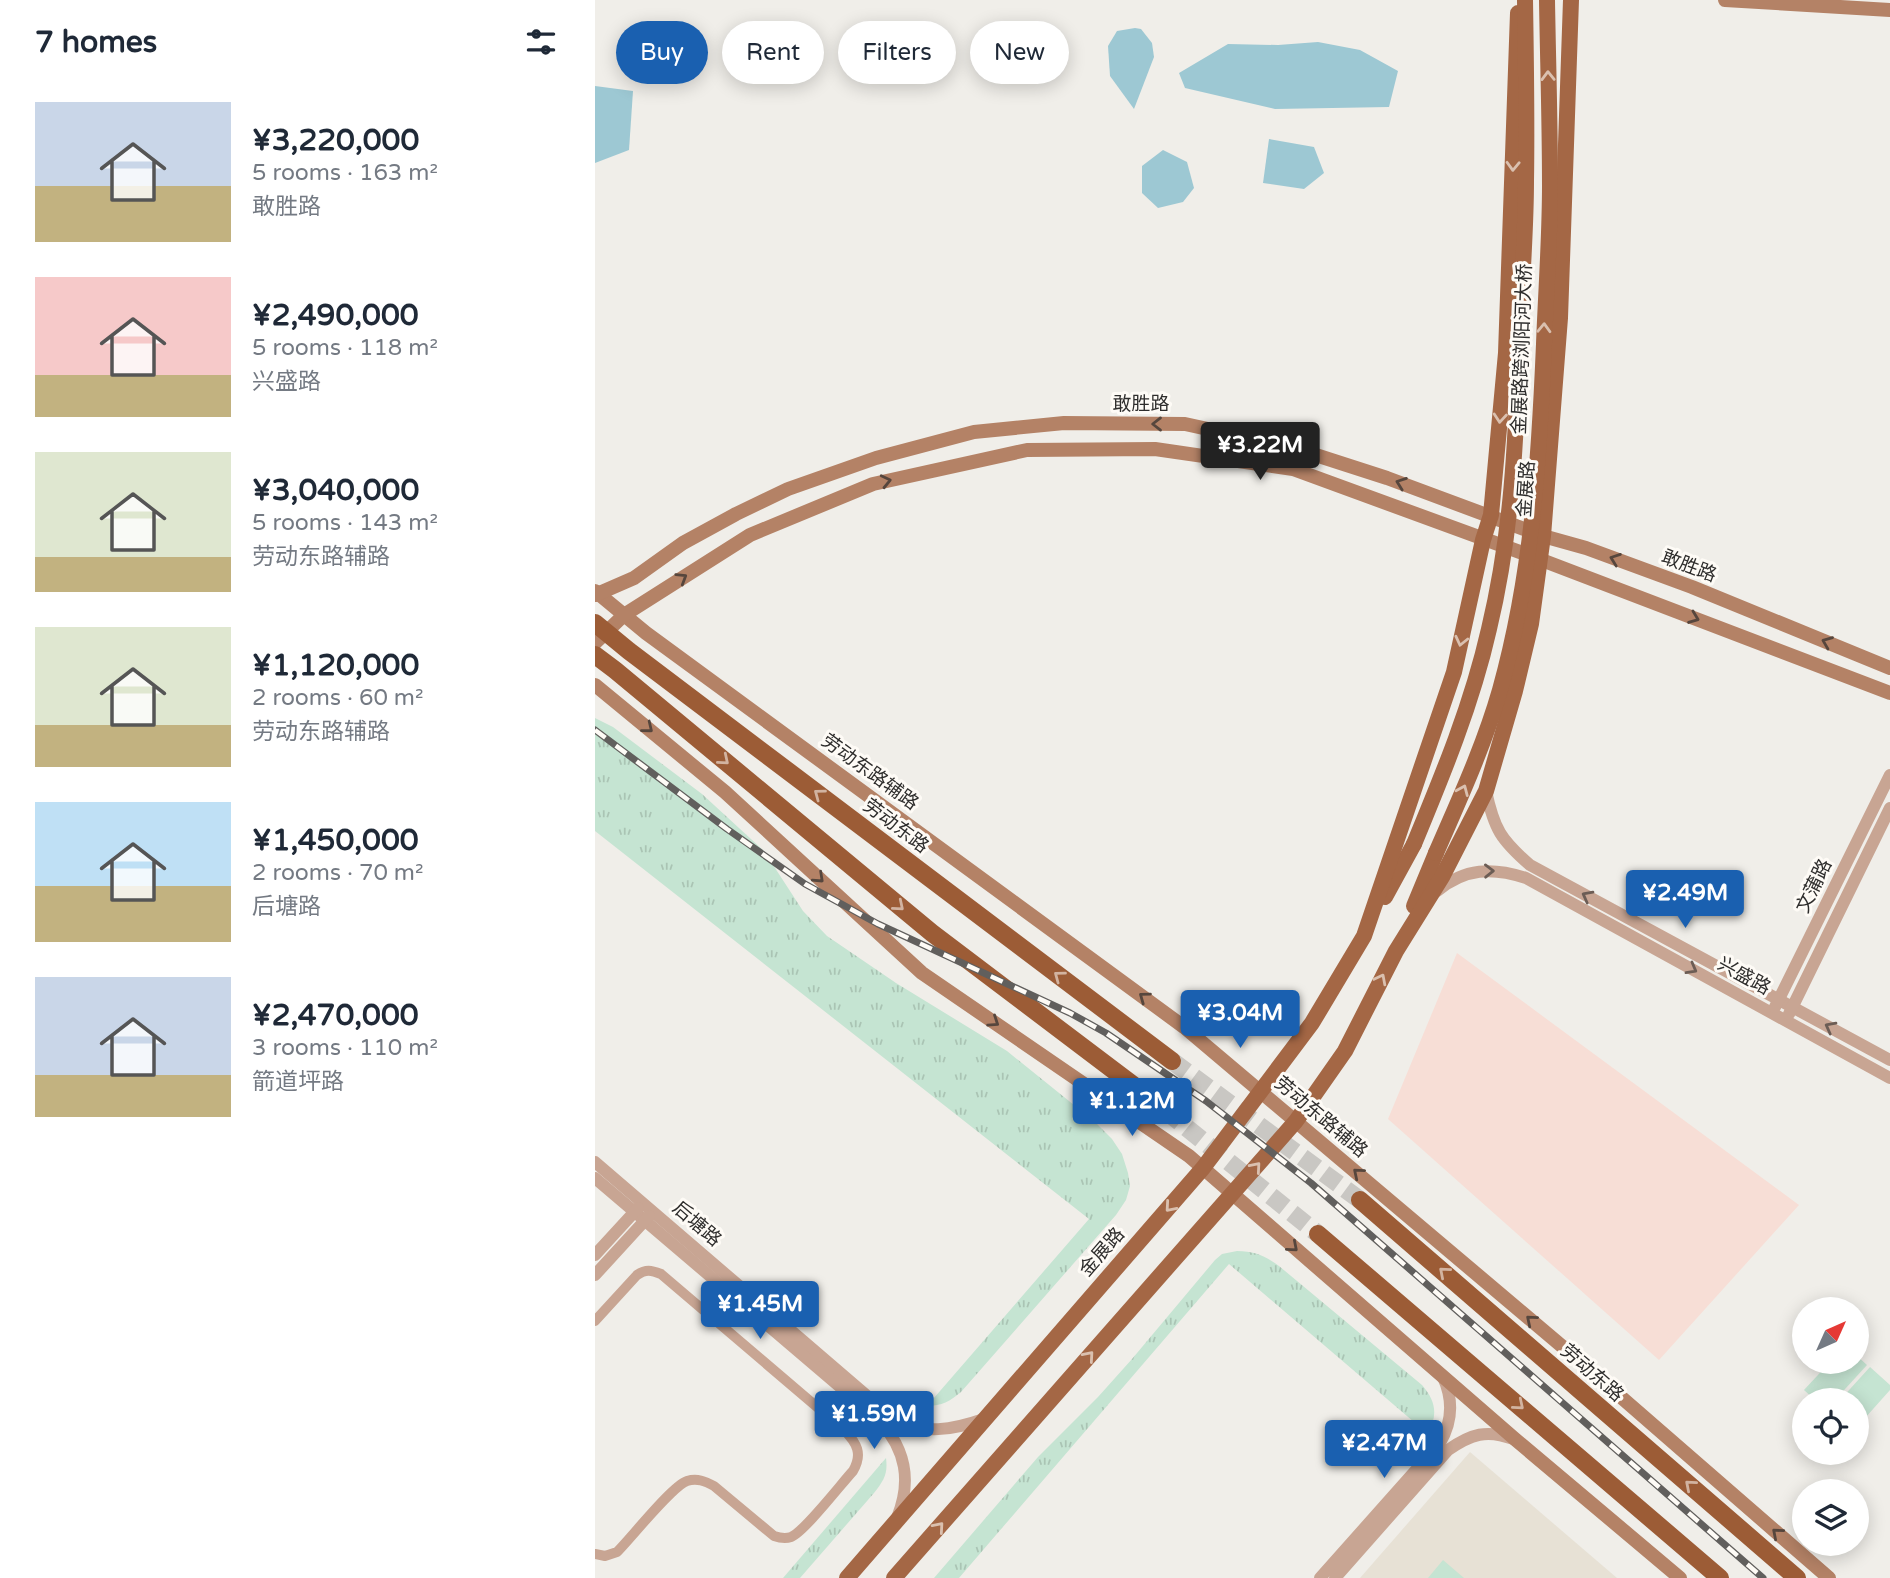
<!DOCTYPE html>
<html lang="en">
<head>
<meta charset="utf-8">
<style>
  body { margin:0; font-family:"Varela Round","Noto Sans SC",sans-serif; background:#f6f6f7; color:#1f2937; height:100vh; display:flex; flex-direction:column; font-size:26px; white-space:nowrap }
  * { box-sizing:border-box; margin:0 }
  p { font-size:23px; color:#747a83 }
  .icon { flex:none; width:38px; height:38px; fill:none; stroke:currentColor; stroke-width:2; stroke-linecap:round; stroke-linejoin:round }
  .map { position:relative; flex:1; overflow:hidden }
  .details { display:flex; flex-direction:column; background:#fff; width:595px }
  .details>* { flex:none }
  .guide { position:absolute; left:21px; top:21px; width:665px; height:63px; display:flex; gap:14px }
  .needle { width:46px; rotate:45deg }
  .fabs { position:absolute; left:1197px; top:1297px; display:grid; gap:14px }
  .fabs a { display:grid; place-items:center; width:77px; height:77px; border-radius:50%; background:#fff; box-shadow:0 4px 18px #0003; font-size:35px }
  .price { position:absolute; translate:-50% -60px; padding:0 16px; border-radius:7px; background:#1a60b0; color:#fff; font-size:23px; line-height:46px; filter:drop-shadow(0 2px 4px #0008) }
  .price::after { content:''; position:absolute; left:50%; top:42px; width:21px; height:16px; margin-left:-10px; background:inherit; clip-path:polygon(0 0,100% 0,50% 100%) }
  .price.active { background:#222; color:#fff }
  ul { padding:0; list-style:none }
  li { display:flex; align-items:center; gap:21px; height:175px; padding:0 35px }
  li span { display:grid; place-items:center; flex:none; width:196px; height:140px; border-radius:0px; color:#555 }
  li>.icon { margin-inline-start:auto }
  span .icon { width:84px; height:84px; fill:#fffc; stroke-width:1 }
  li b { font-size:30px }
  h2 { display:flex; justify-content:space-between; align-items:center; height:84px; padding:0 35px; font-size:30px }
  .chip { padding:0 24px; border-radius:32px; background:#fff; box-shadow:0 4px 18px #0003; font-size:24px; line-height:63px }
  .chip.active { background:#1a60b0; color:#fff }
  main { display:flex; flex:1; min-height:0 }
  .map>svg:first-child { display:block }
  .commercial { fill:#f7ded6 }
  .built { fill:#e7e1d5 }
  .grass { fill:url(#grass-tufts) }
  .garden { fill:#c5e4d2 }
  .water { fill:#9dc8d3 }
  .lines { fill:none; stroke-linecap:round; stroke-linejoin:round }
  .trunk-tunnel { stroke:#c9c7c3; stroke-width:18; stroke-dasharray:18 9; stroke-linecap:butt }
  .minor { stroke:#c8a593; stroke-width:10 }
  .tertiary { stroke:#c8a593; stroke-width:12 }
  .secondary { stroke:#b48266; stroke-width:14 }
  .primary { stroke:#a46745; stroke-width:16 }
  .trunk { stroke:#9c5c36; stroke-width:18 }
  .rail-casing { stroke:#615f5d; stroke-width:7 }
  .rail { stroke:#fefbf6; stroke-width:4.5; stroke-dasharray:13; stroke-linecap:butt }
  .primary-bridge { stroke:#a46745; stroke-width:16 }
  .oneway { stroke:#dac0af }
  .oneway2 { stroke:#56463d }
  .oneway3 { stroke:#d2b3a0 }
  .oneway4 { stroke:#6c5d55 }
  .labels { text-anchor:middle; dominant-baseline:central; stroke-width:6; stroke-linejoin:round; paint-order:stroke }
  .street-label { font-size:19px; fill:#2e2d2c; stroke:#fefbf6 }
</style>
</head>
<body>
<main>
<section class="details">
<h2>7 homes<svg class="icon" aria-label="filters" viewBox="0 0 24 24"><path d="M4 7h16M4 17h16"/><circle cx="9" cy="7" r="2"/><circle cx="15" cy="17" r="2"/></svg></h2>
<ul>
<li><span style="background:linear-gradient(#c9d6e8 60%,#c2b280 0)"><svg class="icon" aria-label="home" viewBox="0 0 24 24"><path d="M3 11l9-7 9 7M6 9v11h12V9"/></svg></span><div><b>¥3,220,000</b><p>5 rooms · 163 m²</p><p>敢胜路</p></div></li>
<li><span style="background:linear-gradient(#f6c9c9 70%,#c2b280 0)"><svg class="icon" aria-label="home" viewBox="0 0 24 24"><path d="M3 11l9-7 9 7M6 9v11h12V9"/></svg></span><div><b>¥2,490,000</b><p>5 rooms · 118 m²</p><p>兴盛路</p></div></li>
<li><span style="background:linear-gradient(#dfe7d0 75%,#c2b280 0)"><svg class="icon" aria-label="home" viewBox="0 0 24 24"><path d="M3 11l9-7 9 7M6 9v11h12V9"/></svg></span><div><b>¥3,040,000</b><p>5 rooms · 143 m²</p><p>劳动东路辅路</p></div></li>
<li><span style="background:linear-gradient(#dfe7d0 70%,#c2b280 0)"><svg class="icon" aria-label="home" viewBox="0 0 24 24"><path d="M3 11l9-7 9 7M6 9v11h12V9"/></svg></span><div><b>¥1,120,000</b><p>2 rooms · 60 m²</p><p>劳动东路辅路</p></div></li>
<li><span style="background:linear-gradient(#bfe0f5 60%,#c2b280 0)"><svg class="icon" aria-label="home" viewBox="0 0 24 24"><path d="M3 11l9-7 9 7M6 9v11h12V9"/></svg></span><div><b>¥1,450,000</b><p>2 rooms · 70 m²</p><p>后塘路</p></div></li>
<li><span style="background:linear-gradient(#c9d6e8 70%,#c2b280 0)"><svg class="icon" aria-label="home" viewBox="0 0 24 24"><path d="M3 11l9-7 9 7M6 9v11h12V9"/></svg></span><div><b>¥2,470,000</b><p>3 rooms · 110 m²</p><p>箭道坪路</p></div></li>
</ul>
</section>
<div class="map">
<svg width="1295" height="1578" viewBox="0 0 1295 1578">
  <defs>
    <pattern id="grass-tufts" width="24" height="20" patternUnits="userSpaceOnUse" patternTransform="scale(1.75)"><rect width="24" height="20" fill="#c5e4d2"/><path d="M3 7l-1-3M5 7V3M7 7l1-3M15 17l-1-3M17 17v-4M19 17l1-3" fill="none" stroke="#aac4b4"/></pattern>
  </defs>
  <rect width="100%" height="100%" fill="#f0eee9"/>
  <path class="commercial" d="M862 953 1204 1205 1064 1360 793 1119Z"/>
  <path class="built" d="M875 1452 1022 1578H765Z"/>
  <g class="grass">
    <path d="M0 718 18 727 107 794 169 851 208 911 232 936 301 983 412 1051 500 1122 517 1139 527 1154 533 1173 535 1186 531 1200 521 1215 366 1392C355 1401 347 1406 332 1406L494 1219 0 831Z"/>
    <path d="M642 1251C660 1251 670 1256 684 1266L827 1385C841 1401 843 1415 833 1434L634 1264 364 1578H339L443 1457 503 1397 537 1359 620 1260 627 1254Z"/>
    <path d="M291 1458C293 1474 289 1480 279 1493L205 1578H188Z"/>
  </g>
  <g class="garden">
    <path d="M1262 1356 1272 1365 1240 1400H1220L1209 1390 1235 1362H1262Z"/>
    <path d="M1275 1367 1295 1385V1390L1262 1427V1400H1245Z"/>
    <path d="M848 1560 869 1578H833Z"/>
  </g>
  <g class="water">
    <path d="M540 28 546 29 557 43 559 57 539 109 515 76 513 46 522 31Z"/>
    <path d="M723 42 765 50 803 71 794 107 680 109 590 88 584 73 633 44 683 45Z"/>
    <path d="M0 86 38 91 34 150 0 163Z"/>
    <path d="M674 139 719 147 729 173 709 189 668 183Z"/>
    <path d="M568 150 592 162 599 188 588 202 563 208 547 193V166Z"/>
  </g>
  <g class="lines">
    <g class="trunk-tunnel">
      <path d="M577 1061 765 1200"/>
      <path d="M550 1094 723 1234"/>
    </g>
    <path class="minor" d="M0 1321 42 1275C51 1269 56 1270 66 1274L249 1430C262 1443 268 1454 258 1471 246 1484 209 1532 196 1537 190 1539 185 1538 179 1536L119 1486C110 1481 102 1478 92 1481 77 1486 37 1537 22 1552L10 1556 0 1554"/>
    <g class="tertiary">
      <path d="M891 791C899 829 906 840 935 865L1295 1060"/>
      <path d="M842 891C870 868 897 867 931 878L1295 1078"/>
      <path d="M1180 1007 1295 775"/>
      <path d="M1194 1014 1295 808"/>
      <path d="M0 1162 299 1419C328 1435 358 1430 389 1419"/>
      <path d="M0 1178 285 1421C311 1450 317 1481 302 1518"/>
      <path d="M0 1255 43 1208"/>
      <path d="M0 1275 54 1216"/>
      <path d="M725 1578 845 1443C858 1421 858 1399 848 1377"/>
      <path d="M740 1578 853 1450C876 1434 892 1429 918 1439"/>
    </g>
    <g class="secondary">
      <path d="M1130 0 1295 10"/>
      <path d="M0 591 51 633 589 1027 988 1364 1234 1578"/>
      <path d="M0 595 39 578 88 543 141 514 193 489 281 458 379 432 469 423 590 424 699 448 792 478 948 536 991 548 1097 587 1295 668"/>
      <path d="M0 643 29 615 155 535 278 484 432 450 560 449 698 469 944 559 1295 693"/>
      <path d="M0 685 130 792 327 973 594 1156 921 1440 1085 1578"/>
    </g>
    <g class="primary">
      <path d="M790 897 819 844"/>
      <path d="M819 906 841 853"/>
      <path d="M252 1578 608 1168 717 1023 769 936 859 672 888 540 896 515 911 353 923 13"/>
      <path d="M299 1578 701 1121 750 1051 801 951 847 877 891 791 920 691 936 624 948 536 965 318 976 0"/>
    </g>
    <g class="trunk">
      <path d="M0 623 34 651 577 1061"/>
      <path d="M0 655 20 670 337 933 550 1094"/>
      <path d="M765 1200 1202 1578"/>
      <path d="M723 1234 1125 1578"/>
    </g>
    <defs>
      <path id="rail" d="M0 730 132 829 210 884 283 924 475 1013 511 1033 611 1101 716 1183 1168 1578"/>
    </defs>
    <use href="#rail" class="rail-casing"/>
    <use href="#rail" class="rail"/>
    <g class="primary-bridge">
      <path d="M819 844C848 774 877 704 894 629 917 533 921 443 924 345 926 290 931 235 931 181 932 120 931 60 930 0"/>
      <path d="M841 853C864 800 889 746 905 690 937 575 944 463 949 344 951 291 955 238 955 185 955 124 953 62 952 0"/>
    </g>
  </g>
  <defs><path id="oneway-chevron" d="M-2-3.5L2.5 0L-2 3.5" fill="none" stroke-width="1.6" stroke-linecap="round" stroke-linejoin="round" transform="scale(1.75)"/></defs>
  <g class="oneway">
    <use href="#oneway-chevron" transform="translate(953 76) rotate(-91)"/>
    <use href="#oneway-chevron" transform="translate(918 166) rotate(92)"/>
    <use href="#oneway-chevron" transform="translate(949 328) rotate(-88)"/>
    <use href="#oneway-chevron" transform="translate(905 418) rotate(95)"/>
    <use href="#oneway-chevron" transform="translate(866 641) rotate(103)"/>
    <use href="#oneway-chevron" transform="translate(868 790) rotate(-67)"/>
    <use href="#oneway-chevron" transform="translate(786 979) rotate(-63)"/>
    <use href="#oneway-chevron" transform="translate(661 1167) rotate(-49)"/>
    <use href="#oneway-chevron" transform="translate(575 1207) rotate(131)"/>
    <use href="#oneway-chevron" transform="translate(494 1356) rotate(-49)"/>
    <use href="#oneway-chevron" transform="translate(344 1527) rotate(-49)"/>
  </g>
  <g class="oneway2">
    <use href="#oneway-chevron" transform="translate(562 424) rotate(-180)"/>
    <use href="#oneway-chevron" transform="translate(291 481) rotate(-13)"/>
    <use href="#oneway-chevron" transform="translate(806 483) rotate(-160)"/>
    <use href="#oneway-chevron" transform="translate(1020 559) rotate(-160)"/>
    <use href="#oneway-chevron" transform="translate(87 578) rotate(-32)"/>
    <use href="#oneway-chevron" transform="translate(1099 618) rotate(21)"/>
    <use href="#oneway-chevron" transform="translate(1232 642) rotate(-158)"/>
    <use href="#oneway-chevron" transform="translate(53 728) rotate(39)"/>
    <use href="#oneway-chevron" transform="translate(224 878) rotate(43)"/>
    <use href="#oneway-chevron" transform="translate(549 997) rotate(-144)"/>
    <use href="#oneway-chevron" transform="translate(399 1022) rotate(34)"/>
    <use href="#oneway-chevron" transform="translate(763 1173) rotate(-140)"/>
    <use href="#oneway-chevron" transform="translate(698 1247) rotate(41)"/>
    <use href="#oneway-chevron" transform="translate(936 1320) rotate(-140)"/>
    <use href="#oneway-chevron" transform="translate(1182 1533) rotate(-139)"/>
  </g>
  <g class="oneway3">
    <use href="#oneway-chevron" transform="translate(129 760) rotate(40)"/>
    <use href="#oneway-chevron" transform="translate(224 794) rotate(-143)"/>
    <use href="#oneway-chevron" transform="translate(304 906) rotate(40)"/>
    <use href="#oneway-chevron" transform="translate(464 976) rotate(-143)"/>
    <use href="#oneway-chevron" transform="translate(849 1272) rotate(-139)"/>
    <use href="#oneway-chevron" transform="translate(924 1405) rotate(40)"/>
    <use href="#oneway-chevron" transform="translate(1095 1485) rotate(-139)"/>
  </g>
  <g class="oneway4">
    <use href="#oneway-chevron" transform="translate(894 871) rotate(-1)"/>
    <use href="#oneway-chevron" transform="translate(992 896) rotate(-152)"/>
    <use href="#oneway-chevron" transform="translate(1097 969) rotate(29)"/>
    <use href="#oneway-chevron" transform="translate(1235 1027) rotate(-152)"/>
  </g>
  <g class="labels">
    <g class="street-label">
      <text transform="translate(927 349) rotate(-88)">金展路跨浏阳河大桥</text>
      <text x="546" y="404">敢胜路</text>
      <text transform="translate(931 489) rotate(-86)">金展路</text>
      <text transform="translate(1094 566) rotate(21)">敢胜路</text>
      <text transform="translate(275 772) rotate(36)">劳动东路辅路</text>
      <text transform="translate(301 826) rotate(37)">劳动东路</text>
      <text transform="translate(1219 886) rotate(-64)">文蒲路</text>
      <text transform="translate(1149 976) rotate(29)">兴盛路</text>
      <text transform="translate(726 1117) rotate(40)">劳动东路辅路</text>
      <text transform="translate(102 1224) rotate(41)">后塘路</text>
      <text transform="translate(507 1252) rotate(-49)">金展路</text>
      <text transform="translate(997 1373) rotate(41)">劳动东路</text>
    </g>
  </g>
</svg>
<div class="fabs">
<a><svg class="needle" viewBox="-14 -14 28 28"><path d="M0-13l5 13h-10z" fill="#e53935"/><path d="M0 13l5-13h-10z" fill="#747a83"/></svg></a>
<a><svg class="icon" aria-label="locate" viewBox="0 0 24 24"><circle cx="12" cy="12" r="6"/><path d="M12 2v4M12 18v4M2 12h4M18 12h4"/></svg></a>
<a><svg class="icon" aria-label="layers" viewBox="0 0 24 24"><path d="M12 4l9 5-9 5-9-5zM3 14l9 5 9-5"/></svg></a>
</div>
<b class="price active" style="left:665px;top:482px">¥3.22M</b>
<b class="price" style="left:1090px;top:930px">¥2.49M</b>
<b class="price" style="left:645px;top:1050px">¥3.04M</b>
<b class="price" style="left:537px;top:1138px">¥1.12M</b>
<b class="price" style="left:165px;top:1341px">¥1.45M</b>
<b class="price" style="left:279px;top:1451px">¥1.59M</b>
<b class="price" style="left:789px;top:1480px">¥2.47M</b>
<div class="guide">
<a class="chip active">Buy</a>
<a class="chip">Rent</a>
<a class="chip">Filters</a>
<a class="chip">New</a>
</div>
</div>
</main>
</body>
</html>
